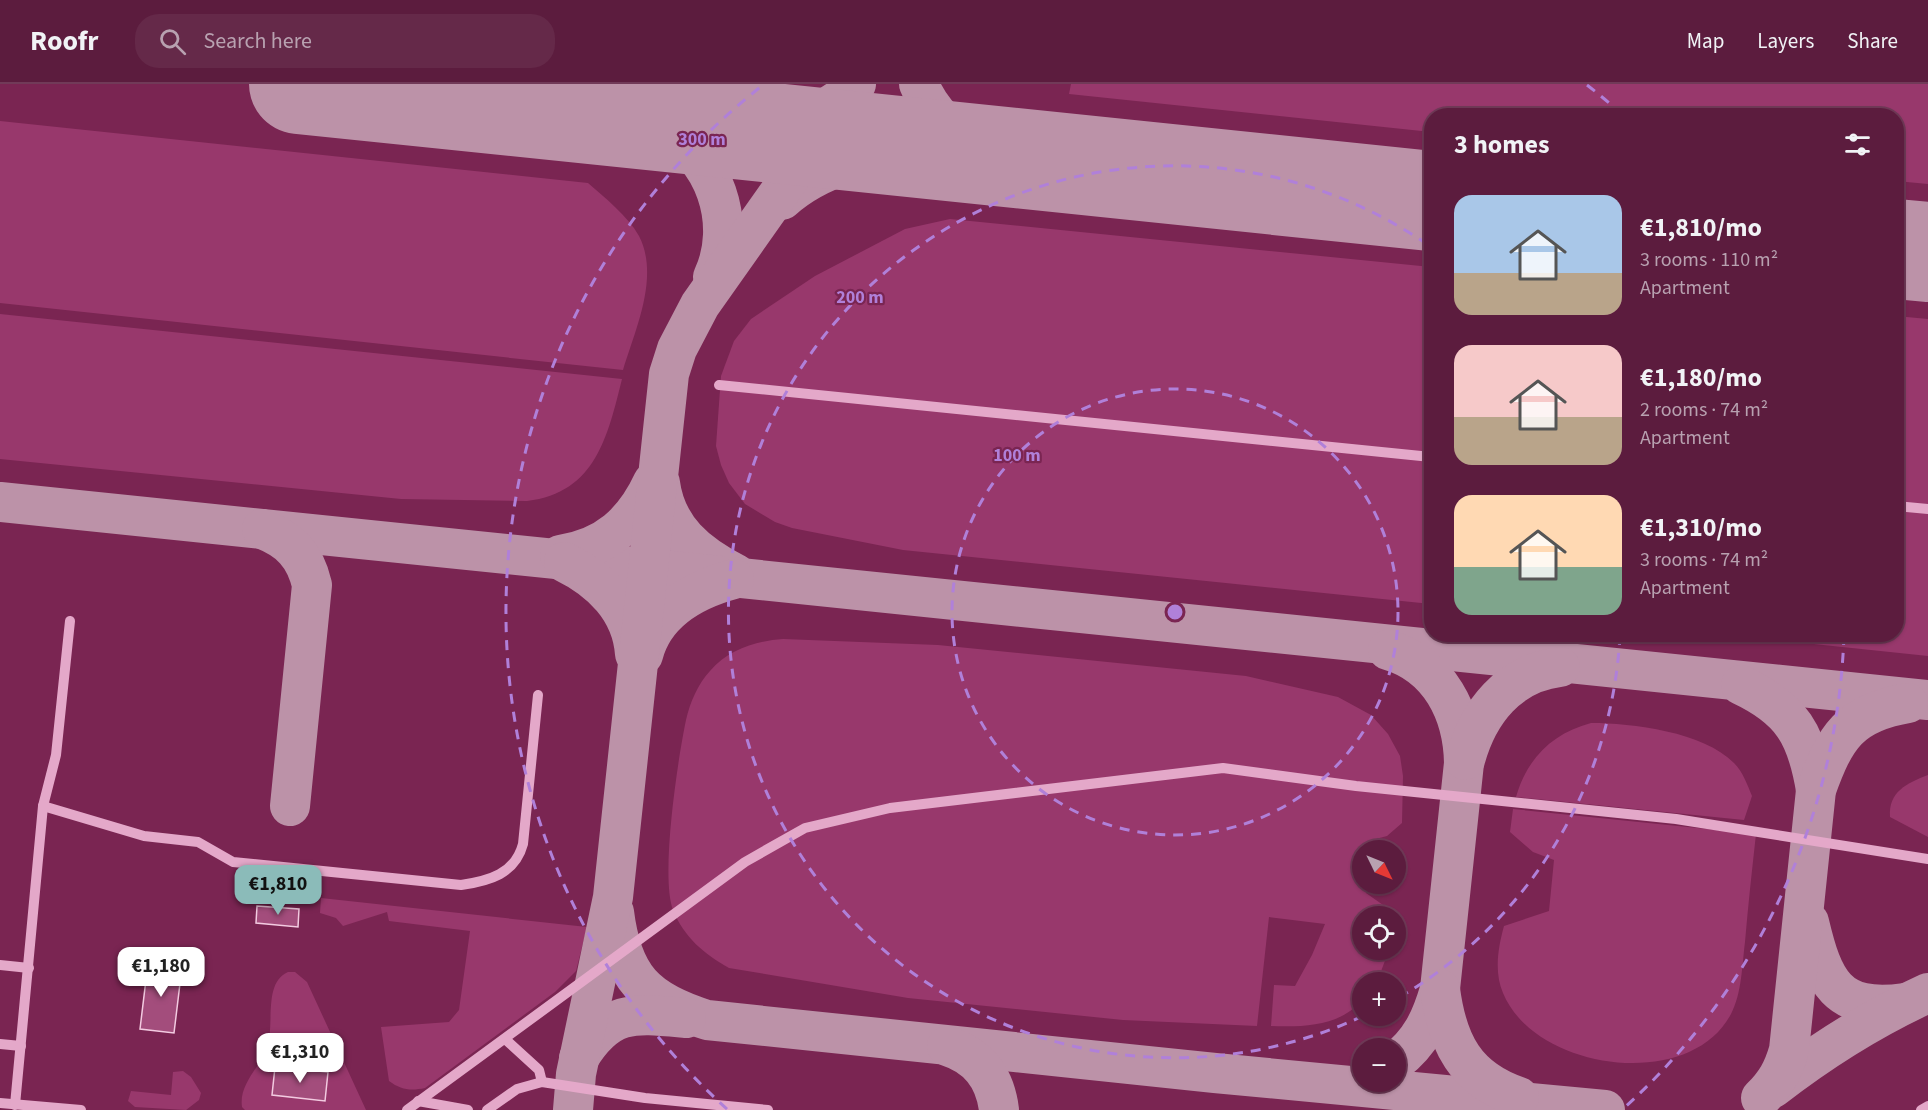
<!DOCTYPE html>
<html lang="en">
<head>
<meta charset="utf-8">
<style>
  body { margin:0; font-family:"Source Sans 3",sans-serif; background:#652949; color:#f1f3f6; height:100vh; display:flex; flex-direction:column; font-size:22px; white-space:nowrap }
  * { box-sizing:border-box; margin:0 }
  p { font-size:20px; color:#b8a1b0 }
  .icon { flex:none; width:33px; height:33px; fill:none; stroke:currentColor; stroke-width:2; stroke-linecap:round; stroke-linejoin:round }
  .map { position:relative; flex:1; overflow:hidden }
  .details { position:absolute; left:1424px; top:24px; width:480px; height:534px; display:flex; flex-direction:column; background:#5c1c3e; border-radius:24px; box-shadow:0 2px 4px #0004,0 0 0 2px #713a58 }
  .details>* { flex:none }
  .needle { width:39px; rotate:133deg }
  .tools { position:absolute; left:1352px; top:756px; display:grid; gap:12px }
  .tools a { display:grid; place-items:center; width:54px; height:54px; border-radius:50%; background:#5c1c3e; box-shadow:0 2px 4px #0004,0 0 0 2px #713a58; font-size:30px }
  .price { position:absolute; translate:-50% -51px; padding:0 14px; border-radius:12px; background:#fff; color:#222; font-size:20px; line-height:39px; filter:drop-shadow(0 2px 3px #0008) }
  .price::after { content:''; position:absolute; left:50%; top:36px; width:18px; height:14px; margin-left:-9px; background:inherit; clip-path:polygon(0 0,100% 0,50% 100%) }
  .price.active { background:#8bbbb9; color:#111 }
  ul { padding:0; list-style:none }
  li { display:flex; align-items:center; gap:18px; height:150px; padding:0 30px }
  li span { display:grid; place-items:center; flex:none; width:168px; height:120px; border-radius:18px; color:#555 }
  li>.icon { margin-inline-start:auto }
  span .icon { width:72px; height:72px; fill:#fffc; stroke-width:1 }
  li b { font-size:26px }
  h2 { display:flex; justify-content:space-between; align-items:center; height:72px; padding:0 30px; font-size:26px }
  header { display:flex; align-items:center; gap:36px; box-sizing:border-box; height:84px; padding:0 30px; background:#5c1c3e; border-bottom:2px solid #713a58 }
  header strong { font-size:28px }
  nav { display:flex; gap:33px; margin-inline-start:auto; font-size:21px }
  .search { width:420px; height:54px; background:#652949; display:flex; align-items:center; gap:15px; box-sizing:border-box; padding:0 21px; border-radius:24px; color:#b8a1b0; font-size:22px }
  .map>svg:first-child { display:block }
  .green { fill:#98386c }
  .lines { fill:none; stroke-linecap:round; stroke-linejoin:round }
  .taxiway { stroke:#bc92a8; stroke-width:40 }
  .runway { stroke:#bc92a8; stroke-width:100 }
  .building { fill:#a34d7c; stroke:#f3cbe1; stroke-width:1.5 }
  .minor { stroke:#e4a8c9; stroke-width:10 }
  .ring { fill:none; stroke:#b080d9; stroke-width:3; stroke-dasharray:10 8 }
  .centre { fill:#b080d9; stroke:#7a2552; stroke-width:3 }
  .ring-label { font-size:18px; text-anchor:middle; font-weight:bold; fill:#b080d9; stroke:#7a2552; stroke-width:4.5; stroke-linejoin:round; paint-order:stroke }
</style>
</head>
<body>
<header>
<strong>Roofr</strong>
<div class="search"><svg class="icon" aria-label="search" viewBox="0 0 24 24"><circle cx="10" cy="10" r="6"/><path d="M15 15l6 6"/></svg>Search here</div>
<nav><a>Map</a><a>Layers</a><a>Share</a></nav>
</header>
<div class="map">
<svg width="1928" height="1026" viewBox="0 0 1928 1026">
  <rect width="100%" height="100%" fill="#7a2552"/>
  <g class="green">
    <path d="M1071 0H1928V100L1896 97V32H1431V48L1069 10Z"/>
    <path d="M0 37 588 99C605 114 628 132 639 152 660 193 635 246 623 286L0 219Z"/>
    <path d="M950 135 1431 183V520L903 466 792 444 775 438 745 420 729 399 721 381 716 362 721 292 734 257 751 235 815 192 905 145Z"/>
    <path d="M0 230 622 295C608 351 596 409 527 417L401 415 20 377 0 375Z"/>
    <path d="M1896 232 1928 235V572L1728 551 1896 550Z"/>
    <path d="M783 555 938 561 1246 592 1338 613 1371 631 1388 650 1400 672 1403 692 1402 739 1387 752 1372 756 1371 766H1362V800H1367L1366 809 1383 821 1393 832H1362V866H1389L1377 898H1362V916C1339 943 1303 943 1271 942L1274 901 1295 902 1312 871 1325 840 1269 833 1257 942 1123 936 908 914 729 884C704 870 684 853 673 826 660 792 678 674 686 636 690 618 698 600 710 587 729 565 756 557 783 555Z"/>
    <path d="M1591 639C1632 639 1704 648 1734 679 1743 688 1747 700 1752 712L1744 736 1516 713C1527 674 1553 649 1591 639Z"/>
    <path d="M1928 691V753L1890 733C1888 708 1907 699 1928 691Z"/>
    <path d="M1513 725 1756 750C1752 786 1748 822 1745 858 1742 881 1742 909 1731 930 1690 1008 1535 987 1503 909 1494 888 1498 864 1504 842L1549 827 1554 776 1533 768 1510 748Z"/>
    <path d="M321 814 587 843 576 887 555 908 425 1004C411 1007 401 1006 389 997L381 943 449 938 459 926 470 847 389 837 387 828 343 842 336 834 320 829Z"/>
    <path d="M288 888H295L307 898 366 1026H245L242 1023C239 1002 256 987 265 969 277 946 261 900 288 888Z"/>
    <path d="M183 987 191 993 201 1009 199 1016 186 1026 135 1023 128 1017 131 1007 171 1011 173 988Z"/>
  </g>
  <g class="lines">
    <g class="taxiway">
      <path d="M919 0C935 39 965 57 1003 72"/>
      <path d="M615 32C630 36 646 39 660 45 715 70 738 140 713 193"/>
      <path d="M770 48 809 35 840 15"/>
      <path d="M782 116C820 82 873 70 922 64"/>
      <path d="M660 399C666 445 697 470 736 490"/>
      <path d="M0 418 1928 616"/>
      <path d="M262 445C290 456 305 471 312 501L290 722"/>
      <path d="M560 471C606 464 634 439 653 398"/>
      <path d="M564 478C601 496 632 526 635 570"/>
      <path d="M1388 566C1440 581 1463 629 1464 679L1440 905C1431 936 1421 958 1395 978"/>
      <path d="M643 571C654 528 693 506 734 495"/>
      <path d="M1741 601C1792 625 1807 651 1816 706"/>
      <path d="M1465 676C1478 628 1509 589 1560 583"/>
      <path d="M614 828C622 893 645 917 707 936L1215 989 1605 1026"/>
      <path d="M1809 838C1823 897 1836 929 1905 919"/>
      <path d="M1440 905C1447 959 1465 995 1519 1013"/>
      <path d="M947 962C978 972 995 993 999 1026"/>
      <path d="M579 974C609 925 634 929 686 934"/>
      <path d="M1773 1004C1822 966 1871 935 1928 909"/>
      <path d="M1761 1014C1776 999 1783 987 1789 966L1816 706C1835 653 1849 629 1908 619"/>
      <path d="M573 1026 576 990 613 813 669 290 677 265 700 221 856 0"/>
    </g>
    <g class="runway">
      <path d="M299 0 1431 117"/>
      <path d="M1896 165 1928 168"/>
    </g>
  </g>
  <g class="building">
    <path d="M257 822 299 825 298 843 256 839Z"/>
    <path d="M148 879 182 883 174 949 140 945Z"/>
    <path d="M275 983 328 988 325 1017 272 1011Z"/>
  </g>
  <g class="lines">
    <g class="minor">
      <path d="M719 301 1431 373"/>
      <path d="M1896 422 1928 425"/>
      <path d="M43 722 144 752 198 758 233 778 461 801C489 797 515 790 523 760L538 611"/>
      <path d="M0 881 29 884"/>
      <path d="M505 955 539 986 542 998"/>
      <path d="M0 960 21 962"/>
      <path d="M418 1017 468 1026"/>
      <path d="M0 1019 81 1026"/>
      <path d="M15 1021 43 722 56 671 70 537"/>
      <path d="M407 1026 745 778 805 744 890 724 1223 684 1356 702 1676 735 1928 775"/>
      <path d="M487 1026 517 1005 542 998 645 1014 768 1026"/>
      <path d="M1921 1026 1928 1022"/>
    </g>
  </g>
  <g class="ring">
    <circle cx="1175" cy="528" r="223"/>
    <path d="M1620 551A446 446 0 0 1 1398 914M1363 932A446 446 0 1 1 1431 163"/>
    <path d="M1844 551A669 669 0 0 1 1623 1025M727 1025A669 669 0 0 1 763 1M1587 1A669 669 0 0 1 1623 31"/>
  </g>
  <circle cx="1175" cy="528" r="9" class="centre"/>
  <g class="ring-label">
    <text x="702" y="61">300 m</text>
    <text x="860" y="219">200 m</text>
    <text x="1017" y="377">100 m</text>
  </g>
</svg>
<div class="tools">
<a><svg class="needle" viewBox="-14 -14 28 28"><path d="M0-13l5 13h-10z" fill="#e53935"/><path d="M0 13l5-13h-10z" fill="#b8a1b0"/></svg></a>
<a><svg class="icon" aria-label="locate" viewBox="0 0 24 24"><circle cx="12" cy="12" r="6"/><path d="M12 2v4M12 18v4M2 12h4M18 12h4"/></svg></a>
<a>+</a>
<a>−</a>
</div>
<b class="price active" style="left:278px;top:832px">€1,810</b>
<b class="price" style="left:161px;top:914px">€1,180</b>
<b class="price" style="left:300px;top:1000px">€1,310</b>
<section class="details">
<h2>3 homes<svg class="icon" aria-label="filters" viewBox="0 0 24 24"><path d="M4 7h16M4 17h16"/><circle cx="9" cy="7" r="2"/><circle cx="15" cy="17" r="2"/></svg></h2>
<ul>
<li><span style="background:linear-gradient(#a9c7e8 65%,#b9a48a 0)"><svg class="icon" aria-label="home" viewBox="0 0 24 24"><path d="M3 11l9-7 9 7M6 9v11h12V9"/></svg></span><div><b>€1,810/mo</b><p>3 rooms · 110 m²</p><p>Apartment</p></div></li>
<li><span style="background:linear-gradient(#f6c9c9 60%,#b9a48a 0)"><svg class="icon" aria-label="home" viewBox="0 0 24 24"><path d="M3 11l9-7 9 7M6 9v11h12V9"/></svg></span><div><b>€1,180/mo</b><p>2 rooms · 74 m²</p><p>Apartment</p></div></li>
<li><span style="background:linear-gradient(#ffd9b3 60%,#7fa58c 0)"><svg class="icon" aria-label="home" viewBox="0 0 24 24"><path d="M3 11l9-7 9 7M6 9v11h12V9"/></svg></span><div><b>€1,310/mo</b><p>3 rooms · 74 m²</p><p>Apartment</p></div></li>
</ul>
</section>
</div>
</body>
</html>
